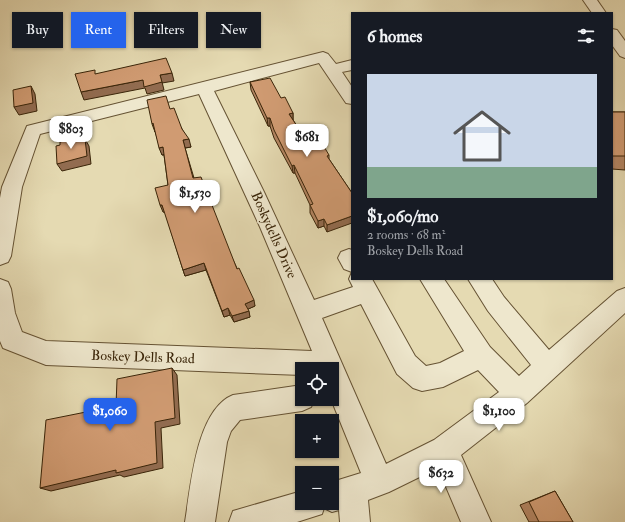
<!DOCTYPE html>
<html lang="en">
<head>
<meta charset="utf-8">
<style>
  body { margin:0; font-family:"IM FELL Double Pica",serif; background:#242831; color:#f1f3f6; height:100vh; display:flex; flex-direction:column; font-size:15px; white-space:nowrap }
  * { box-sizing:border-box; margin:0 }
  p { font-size:13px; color:#9ea1a6 }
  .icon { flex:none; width:22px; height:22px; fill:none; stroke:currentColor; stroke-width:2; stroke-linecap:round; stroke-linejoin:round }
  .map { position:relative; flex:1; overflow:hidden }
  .side { position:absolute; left:351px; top:12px; width:262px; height:268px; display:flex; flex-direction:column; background:#171b24; border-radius:0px; box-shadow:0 1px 3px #0004 }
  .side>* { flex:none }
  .top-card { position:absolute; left:12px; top:12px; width:279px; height:36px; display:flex; gap:8px }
  .tools { position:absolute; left:295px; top:362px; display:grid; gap:8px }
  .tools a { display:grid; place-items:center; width:44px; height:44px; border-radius:0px; background:#171b24; box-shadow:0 1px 3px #0004; font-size:20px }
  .price { position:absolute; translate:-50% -34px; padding:0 9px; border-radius:8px; background:#fff; color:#222; font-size:13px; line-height:26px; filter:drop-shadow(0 1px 2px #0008) }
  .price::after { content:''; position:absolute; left:50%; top:24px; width:12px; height:9px; margin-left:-6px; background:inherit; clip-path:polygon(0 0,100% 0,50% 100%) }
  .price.active { background:#2563eb; color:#fff }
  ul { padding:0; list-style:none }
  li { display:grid; align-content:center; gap:8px; height:212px; padding:0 16px }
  li span { display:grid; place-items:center; height:124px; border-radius:0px; color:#555 }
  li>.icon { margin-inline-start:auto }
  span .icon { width:72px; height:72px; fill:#fffc; stroke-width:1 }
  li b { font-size:17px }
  h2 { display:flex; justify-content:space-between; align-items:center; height:48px; padding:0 16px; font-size:17px }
  .pill { padding:0 14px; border-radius:0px; background:#171b24; box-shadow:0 1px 3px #0004; font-size:14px; line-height:36px }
  .pill.active { background:#2563eb; color:#fff }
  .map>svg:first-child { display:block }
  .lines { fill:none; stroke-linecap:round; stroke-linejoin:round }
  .minor-casing { stroke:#655233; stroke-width:2 }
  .minor { fill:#eee7cd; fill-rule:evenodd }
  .wall { fill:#b38562; stroke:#3a2509 }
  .shaded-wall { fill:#926c50; stroke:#3a2509 }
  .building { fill:#d09b72; stroke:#3a2509 }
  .labels { text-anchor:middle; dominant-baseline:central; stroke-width:3.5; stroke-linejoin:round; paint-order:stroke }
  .street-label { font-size:14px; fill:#3a2509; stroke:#eee7cd }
</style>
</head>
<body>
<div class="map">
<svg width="625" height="522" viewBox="0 0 625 522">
  <rect width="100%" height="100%" fill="#e5dab2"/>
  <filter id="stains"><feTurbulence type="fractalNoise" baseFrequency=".005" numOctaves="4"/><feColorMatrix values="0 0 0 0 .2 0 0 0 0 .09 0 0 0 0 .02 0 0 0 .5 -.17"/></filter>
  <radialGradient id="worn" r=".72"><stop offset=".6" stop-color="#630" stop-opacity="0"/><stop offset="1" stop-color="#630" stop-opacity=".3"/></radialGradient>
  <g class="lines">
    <defs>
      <g id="minor">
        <path d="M583 0H597L606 13H592Z"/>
        <path d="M612 29 617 30 625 41V58L620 56 612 45Z"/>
        <path d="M323 52 328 54 336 64 352 60V70L342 72 352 87V104L346 103 319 63 214 91 264 192 314 300 353 287 349 279 352 272V279H372L415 356 426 366 440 363 464 351 420 279H444L490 347 519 376 531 365 488 311 468 279H492L504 297 549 350 617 291 625 288V313L527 403 461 455 491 522H461L438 468 389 492 368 500 370 522H340L339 510 332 512 324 508 322 514 297 522H229L233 511 302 491V503H332V482L361 473 331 399 332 369H302V375L46 365 3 348 0 341V279L8 282 11 289 15 313 22 332 46 341 312 351 260 227 199 94 40 134 22 187 11 256 8 262 0 265V198L2 187 27 126ZM361 304 397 374 413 388 422 391 443 387 478 370 499 392 434 440 386 464 322 318Z"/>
        <path d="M349 249 352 250V272L344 269 338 258 341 252Z"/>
        <path d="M302 385V399H315L311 407 302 411 240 420 231 431 227 442 215 522H185C191 486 196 410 233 395Z"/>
      </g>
    </defs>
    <use href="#minor" class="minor-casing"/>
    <use href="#minor" class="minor"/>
  </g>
  <g class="wall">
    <path d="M250 82 281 98 293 113V120L307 141 313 142 329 155V159L352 193 327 232 324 226 318 228 310 213V205L295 173H293L274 138 270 126H268L251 90Z"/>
    <path d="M170 109 182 129 191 147 185 148 194 178 255 306 248 309 250 317 234 322 230 315 224 317 206 270 185 276 183 270 165 212H163L168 185 164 155H162L155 131V132Z"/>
    <path d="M612 112H625V170L612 169Z"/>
    <path d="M555 491 573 522H529L520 505Z"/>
  </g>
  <g class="shaded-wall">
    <path d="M172 73 174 81 162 83 160 75Z"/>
    <path d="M143 80 162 82 164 90 147 94 145 88 84 100 81 92Z"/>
    <path d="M31 86 35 94 37 111 19 115 14 107Z"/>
    <path d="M293 113V120L289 114Z"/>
    <path d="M267 118H270V126H268Z"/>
    <path d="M153 123 156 131 155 132 152 124Z"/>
    <path d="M85 139 89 146 91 164 62 171 57 164Z"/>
    <path d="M189 139 191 147 185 148 183 140Z"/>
    <path d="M163 147 166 154 162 155 159 148Z"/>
    <path d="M294 165 295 173H293L292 166Z"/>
    <path d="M160 205H162L165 212H163Z"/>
    <path d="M352 216V223L327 232V225Z"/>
    <path d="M324 219V226L318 228V221Z"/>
    <path d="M204 263 206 270 185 276 183 270Z"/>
    <path d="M254 300 255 306 246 310 245 304Z"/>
    <path d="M228 308 230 315 224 317 222 311Z"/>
    <path d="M249 311 250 317 234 322 232 316Z"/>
    <path d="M172 368 177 375 180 424 161 428 163 468 124 477 120 475 51 491 40 488 155 422Z"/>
  </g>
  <g class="building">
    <path d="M166 58 172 73 160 75 162 82 144 87 143 80 81 92 75 74 95 70V74Z"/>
    <path d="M270 78 281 98 285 97 293 113 289 114 307 141 311 140 313 142 320 140 329 155 327 156 352 193V216L327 225 324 219 318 221 310 205 313 204 294 165 292 166 274 130 270 118H267L250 82Z"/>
    <path d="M31 86 33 103 14 107 13 90Z"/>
    <path d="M166 96 170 109 174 108 182 129 189 139 183 140 193 178 201 177 237 269 239 268 254 300 245 304 249 311 232 316 228 308 222 311 204 263 183 270 162 205H160L155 188 168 185 163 147 159 148 153 123 152 124 147 100Z"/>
    <rect x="612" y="112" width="13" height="44"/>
    <path d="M77 138 78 140 85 139 87 156 57 164 56 146 60 145V142Z"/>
    <path d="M172 368 175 418 155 422 157 463 116 473V470L40 488 46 420 116 406 117 379Z"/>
    <path d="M555 491 573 522H539L529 502Z"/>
  </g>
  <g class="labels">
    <g class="street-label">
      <text transform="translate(274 235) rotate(66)">Boskydells Drive</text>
      <text transform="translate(143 357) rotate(2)">Boskey Dells Road</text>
    </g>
  </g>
  <rect width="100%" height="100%" filter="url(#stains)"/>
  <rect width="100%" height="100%" fill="url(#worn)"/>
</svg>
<div class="tools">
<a><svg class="icon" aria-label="locate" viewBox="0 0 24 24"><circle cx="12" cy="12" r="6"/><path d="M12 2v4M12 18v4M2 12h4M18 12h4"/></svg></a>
<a>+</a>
<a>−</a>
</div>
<b class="price" style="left:71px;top:150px">$803</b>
<b class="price" style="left:307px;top:158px">$681</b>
<b class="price" style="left:195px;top:214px">$1,530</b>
<b class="price active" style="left:110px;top:432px">$1,060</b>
<b class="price" style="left:499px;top:432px">$1,100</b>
<b class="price" style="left:441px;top:494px">$632</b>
<div class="top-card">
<a class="pill">Buy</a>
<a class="pill active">Rent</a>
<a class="pill">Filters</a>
<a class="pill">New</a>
</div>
<section class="side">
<h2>6 homes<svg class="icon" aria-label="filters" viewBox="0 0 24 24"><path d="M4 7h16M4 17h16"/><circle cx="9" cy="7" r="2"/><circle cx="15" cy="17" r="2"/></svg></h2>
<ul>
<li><span style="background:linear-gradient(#c9d6e8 75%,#7fa58c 0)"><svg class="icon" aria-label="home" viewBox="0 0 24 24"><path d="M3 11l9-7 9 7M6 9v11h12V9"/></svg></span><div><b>$1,060/mo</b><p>2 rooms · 68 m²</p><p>Boskey Dells Road</p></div></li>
</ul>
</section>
</div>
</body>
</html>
